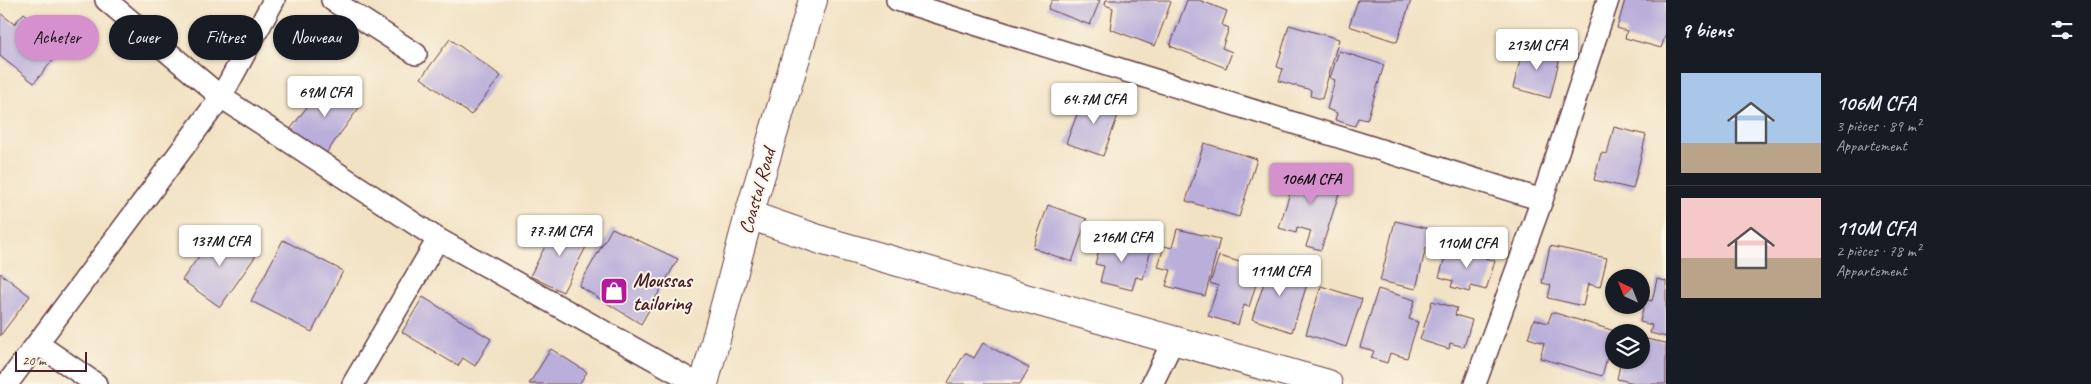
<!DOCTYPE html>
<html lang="fr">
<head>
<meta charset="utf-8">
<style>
  body { margin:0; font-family:Caveat,sans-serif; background:#242831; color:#f1f3f6; height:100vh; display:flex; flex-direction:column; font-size:19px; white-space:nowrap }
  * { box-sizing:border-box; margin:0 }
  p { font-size:16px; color:#9ea1a6 }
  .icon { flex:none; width:28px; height:28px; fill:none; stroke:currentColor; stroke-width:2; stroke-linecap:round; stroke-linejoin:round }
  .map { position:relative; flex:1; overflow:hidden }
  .panel { display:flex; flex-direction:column; background:#171b24; width:425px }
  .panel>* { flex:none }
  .top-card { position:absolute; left:15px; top:15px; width:475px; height:45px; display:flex; gap:10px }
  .needle { width:32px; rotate:317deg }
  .tools { position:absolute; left:1605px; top:269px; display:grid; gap:10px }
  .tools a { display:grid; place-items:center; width:45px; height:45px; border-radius:50%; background:#171b24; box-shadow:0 1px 4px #0004; font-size:25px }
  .scale { position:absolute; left:15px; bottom:12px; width:72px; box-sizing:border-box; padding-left:5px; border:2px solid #4a1f2b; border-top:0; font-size:14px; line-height:18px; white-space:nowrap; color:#4a1f2b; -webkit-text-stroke:4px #fcf5e5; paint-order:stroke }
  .price { position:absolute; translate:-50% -42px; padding:0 11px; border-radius:5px; background:#fff; color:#222; font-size:16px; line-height:32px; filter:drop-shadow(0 1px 2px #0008) }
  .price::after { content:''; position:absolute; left:50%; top:30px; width:15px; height:11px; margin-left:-8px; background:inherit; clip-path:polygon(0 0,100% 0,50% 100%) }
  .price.selected { background:#d690ce; color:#111 }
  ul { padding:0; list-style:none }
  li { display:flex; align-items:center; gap:15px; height:125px; padding:0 15px }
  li+li { border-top:1px solid #363941 }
  li span { display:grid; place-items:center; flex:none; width:140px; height:100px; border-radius:0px; color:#555 }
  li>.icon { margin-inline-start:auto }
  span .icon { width:60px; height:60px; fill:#fffc; stroke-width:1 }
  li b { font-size:21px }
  h2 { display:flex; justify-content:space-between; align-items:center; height:60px; padding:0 15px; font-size:21px }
  .chip { padding:0 18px; border-radius:22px; background:#171b24; box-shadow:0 1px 4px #0004; font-size:18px; line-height:45px }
  .chip.selected { background:#d690ce; color:#111 }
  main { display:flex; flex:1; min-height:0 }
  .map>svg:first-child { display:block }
  .building { fill:#b9afda }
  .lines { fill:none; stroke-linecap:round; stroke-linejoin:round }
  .minor-casing { stroke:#633c42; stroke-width:24 }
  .tertiary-casing { stroke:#633c42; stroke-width:30 }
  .primary-casing { stroke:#633c42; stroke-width:30 }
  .minor { stroke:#fff; stroke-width:21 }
  .tertiary { stroke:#fff; stroke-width:28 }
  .primary { stroke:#fff; stroke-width:28 }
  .labels { text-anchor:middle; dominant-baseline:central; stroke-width:4; stroke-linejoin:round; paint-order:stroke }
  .street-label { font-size:20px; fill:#4a1f2b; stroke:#fcf5e5 }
  .poi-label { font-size:20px; font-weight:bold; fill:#4a1f2b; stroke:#fcf5e5; text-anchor:start }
</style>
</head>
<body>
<main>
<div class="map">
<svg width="1666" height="384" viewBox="0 0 1666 384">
  <rect width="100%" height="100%" fill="#fcf5e5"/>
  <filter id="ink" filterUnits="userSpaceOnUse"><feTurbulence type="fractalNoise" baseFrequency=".02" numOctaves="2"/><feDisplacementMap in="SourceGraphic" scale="10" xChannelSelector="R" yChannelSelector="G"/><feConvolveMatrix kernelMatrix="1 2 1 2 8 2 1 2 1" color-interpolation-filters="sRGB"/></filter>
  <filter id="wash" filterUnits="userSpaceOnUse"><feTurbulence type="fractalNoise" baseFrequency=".0096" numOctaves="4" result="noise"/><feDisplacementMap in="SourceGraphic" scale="20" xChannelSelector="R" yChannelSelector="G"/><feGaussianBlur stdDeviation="1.12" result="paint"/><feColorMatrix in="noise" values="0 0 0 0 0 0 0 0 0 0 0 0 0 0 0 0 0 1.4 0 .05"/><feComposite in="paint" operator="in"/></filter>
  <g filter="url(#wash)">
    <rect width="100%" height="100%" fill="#f2e2c4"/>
    <g id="blocks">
      <g class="building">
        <path d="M1052 0H1100L1090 25 1048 9Z"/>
        <path d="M1106 0H1167L1171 2 1155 46 1110 29 1113 8 1105 5Z"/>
        <path d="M1187 0H1199L1227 11 1222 25 1229 28 1222 48 1232 52 1226 68 1170 46Z"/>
        <path d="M1358 0H1411L1397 42 1349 26Z"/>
        <path d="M1625 0H1666V34L1661 48 1625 38 1627 31 1617 28Z"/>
        <path d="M0 13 14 24 24 13 43 28 36 36 58 54 34 83 0 56Z"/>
        <path d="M1289 25 1339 39 1322 99 1310 96 1311 90 1279 81 1283 69 1277 67Z"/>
        <path d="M450 39 501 76 471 115 421 78Z"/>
        <path d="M1524 44 1561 53 1550 98 1513 88Z"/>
        <path d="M1339 51 1384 65 1367 120 1358 118 1355 126 1335 120 1337 113 1327 109 1335 80 1330 78Z"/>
        <path d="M327 80 361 105 324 156 289 131Z"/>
        <path d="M1085 94 1121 107 1103 156 1066 143Z"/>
        <path d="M1614 127 1646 135 1633 189 1594 180 1601 153 1607 154Z"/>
        <path d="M1204 143 1257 159 1239 217 1186 201Z"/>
        <path d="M1298 167 1343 181 1321 250 1306 246 1311 231 1297 227 1296 233 1279 228Z"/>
        <path d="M1048 205 1087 219 1072 262 1033 248Z"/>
        <path d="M1395 221 1438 231 1434 249 1426 247 1416 289 1380 281Z"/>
        <path d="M557 223 590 239 563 292 530 276Z"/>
        <path d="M219 228 257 254 220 307 182 280Z"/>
        <path d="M612 228 678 259 641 324 579 286Z"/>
        <path d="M1177 229 1220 239 1205 296 1166 286 1171 270 1158 267 1164 246 1172 248Z"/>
        <path d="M1103 237 1151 249 1143 279 1136 277 1132 290 1100 282 1104 266 1095 264Z"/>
        <path d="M283 240 343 271 312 332 251 301Z"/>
        <path d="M1473 245 1488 249 1485 258 1495 261 1486 290 1471 286 1469 292 1451 287 1453 281 1439 277 1448 247 1471 254Z"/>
        <path d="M1550 246 1607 258 1600 287 1588 284 1583 306 1548 298 1551 285 1542 283Z"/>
        <path d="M1219 256 1261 268 1249 307 1244 305 1238 325 1208 316 1218 286 1210 283Z"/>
        <path d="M1272 259 1293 266 1290 275 1308 281 1292 332 1252 319Z"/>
        <path d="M0 273 30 296 0 336Z"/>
        <path d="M1657 279 1666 281V337L1650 333 1652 325 1640 322 1645 299 1652 301Z"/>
        <path d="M1321 286 1362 299 1346 347 1306 334Z"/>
        <path d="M1378 289 1415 300 1409 319 1418 322 1407 358 1390 353 1387 363 1371 358 1374 351 1360 347Z"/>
        <path d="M423 297 491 339 475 366 463 358 458 366 402 332Z"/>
        <path d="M1432 301 1457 308 1455 315 1472 320 1464 347 1450 343 1449 349 1420 340Z"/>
        <path d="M1552 312 1618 332H1614L1602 376 1540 358 1544 343 1528 338 1534 319 1548 323Z"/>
        <path d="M1641 338 1666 343V384H1640L1617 379 1621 360H1641Z"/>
        <path d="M983 343 1029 368 1020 384H947L965 353 974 358Z"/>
        <path d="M551 349 587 372 579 384H529Z"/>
      </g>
    </g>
  </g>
  <g filter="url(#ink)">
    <use href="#blocks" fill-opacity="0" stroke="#633c42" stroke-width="1"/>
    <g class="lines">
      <defs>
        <g id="minor">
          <path d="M106 0 221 97 438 239 698 384"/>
          <path d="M332 0 416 54"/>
          <path d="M897 0 1542 200"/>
          <path d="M38 344 96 384"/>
          <path d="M7 384 221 97 274 0"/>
          <path d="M353 384 438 239"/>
          <path d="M1152 384 1174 339"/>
          <path d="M1475 384 1542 200 1608 0"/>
        </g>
        <path id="tertiary" d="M749 215 824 241 1328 384"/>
        <path id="primary" d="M704 384 749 215 813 0"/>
      </defs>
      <use href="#minor" class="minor-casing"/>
      <use href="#tertiary" class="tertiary-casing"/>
      <use href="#primary" class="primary-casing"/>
      <use href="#minor" class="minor"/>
      <use href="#tertiary" class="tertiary"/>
      <use href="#primary" class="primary"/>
    </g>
  </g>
  <defs>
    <symbol id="shop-square" viewBox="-11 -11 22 22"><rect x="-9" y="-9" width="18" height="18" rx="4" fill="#b5179e" stroke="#fcf5e5"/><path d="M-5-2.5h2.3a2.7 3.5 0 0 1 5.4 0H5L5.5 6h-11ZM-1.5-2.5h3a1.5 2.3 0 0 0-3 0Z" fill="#fff"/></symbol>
  </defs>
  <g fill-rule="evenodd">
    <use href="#shop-square" x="598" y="275" width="32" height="32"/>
  </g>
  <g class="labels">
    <g class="street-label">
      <text transform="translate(757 191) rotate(-74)">Coastal Road</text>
    </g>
    <g class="poi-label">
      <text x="633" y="280">Moussas<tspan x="633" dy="23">tailoring</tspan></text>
    </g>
  </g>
</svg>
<div class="tools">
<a><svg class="needle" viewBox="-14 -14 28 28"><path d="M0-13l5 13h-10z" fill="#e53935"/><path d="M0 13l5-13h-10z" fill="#9ea1a6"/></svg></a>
<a><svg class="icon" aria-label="layers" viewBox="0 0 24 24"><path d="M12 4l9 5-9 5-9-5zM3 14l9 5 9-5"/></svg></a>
</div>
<div class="scale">20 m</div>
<b class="price" style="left:1537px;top:71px">213M CFA</b>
<b class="price" style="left:325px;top:118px">69M CFA</b>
<b class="price" style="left:1094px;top:125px">64.7M CFA</b>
<b class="price selected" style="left:1311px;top:205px">106M CFA</b>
<b class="price" style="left:560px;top:257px">77.7M CFA</b>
<b class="price" style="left:1122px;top:263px">216M CFA</b>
<b class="price" style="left:220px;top:267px">137M CFA</b>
<b class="price" style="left:1467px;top:269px">110M CFA</b>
<b class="price" style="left:1280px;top:297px">111M CFA</b>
<div class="top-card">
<a class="chip selected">Acheter</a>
<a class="chip">Louer</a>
<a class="chip">Filtres</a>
<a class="chip">Nouveau</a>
</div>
</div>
<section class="panel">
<h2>9 biens<svg class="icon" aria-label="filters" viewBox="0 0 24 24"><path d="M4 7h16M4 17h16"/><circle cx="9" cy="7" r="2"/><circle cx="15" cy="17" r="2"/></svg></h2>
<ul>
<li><span style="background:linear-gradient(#a9c7e8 70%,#b9a48a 0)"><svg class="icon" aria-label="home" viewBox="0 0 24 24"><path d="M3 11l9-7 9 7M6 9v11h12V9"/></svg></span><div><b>106M CFA</b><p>3 pièces · 89 m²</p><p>Appartement</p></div></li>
<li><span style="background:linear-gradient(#f6c9c9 60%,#b9a48a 0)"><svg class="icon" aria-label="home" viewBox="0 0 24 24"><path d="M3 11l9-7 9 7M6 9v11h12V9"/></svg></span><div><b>110M CFA</b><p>2 pièces · 78 m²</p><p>Appartement</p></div></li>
</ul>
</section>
</main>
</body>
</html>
